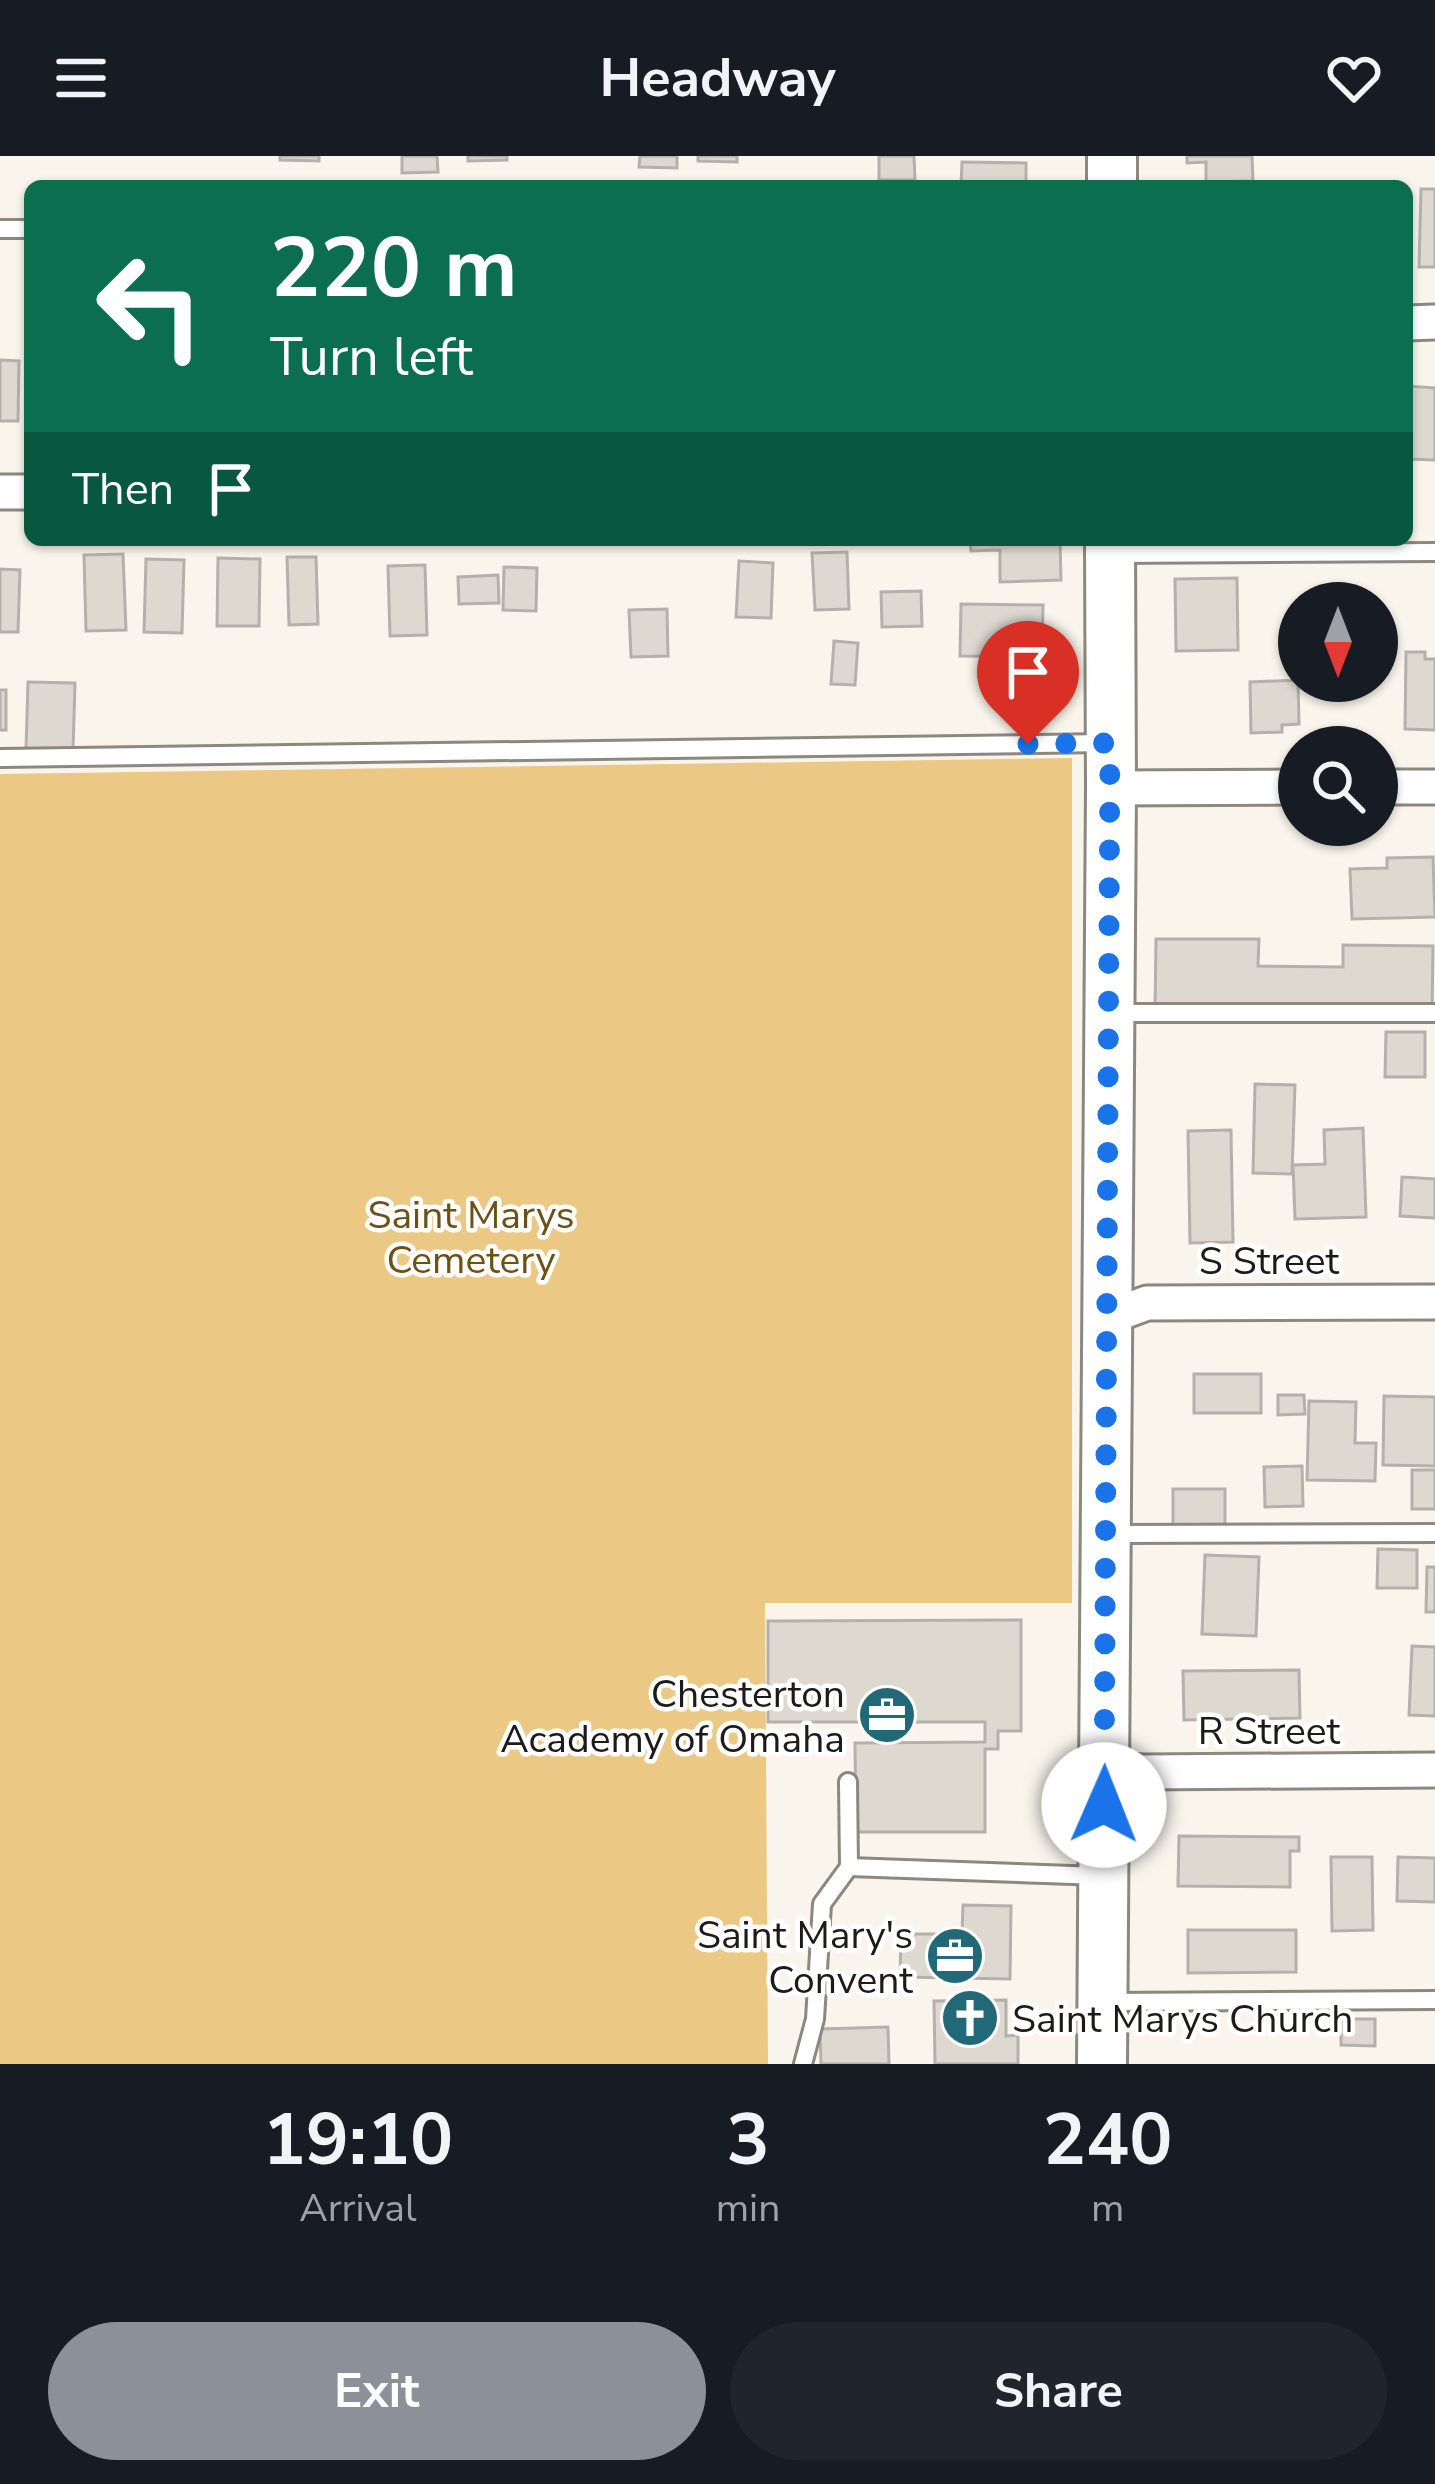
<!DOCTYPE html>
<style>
:root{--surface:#171b24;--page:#20242c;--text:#f1f3f6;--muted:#9ea1a6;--accent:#8c9099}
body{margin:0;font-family:"Nunito Sans",sans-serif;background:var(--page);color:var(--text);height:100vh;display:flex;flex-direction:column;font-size:45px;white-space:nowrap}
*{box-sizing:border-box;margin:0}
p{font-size:39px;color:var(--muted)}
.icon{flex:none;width:66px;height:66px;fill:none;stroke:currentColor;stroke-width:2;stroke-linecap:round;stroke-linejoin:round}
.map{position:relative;height:1908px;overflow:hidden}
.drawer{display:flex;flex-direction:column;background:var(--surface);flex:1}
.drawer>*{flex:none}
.guide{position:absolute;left:24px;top:24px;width:1389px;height:366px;border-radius:18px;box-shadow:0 3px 9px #0004;background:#0b6e4f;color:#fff;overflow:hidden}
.needle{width:78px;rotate:180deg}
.tools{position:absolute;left:1278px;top:426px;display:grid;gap:24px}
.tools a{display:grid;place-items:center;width:120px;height:120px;border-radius:50%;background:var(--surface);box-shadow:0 3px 9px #0004;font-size:60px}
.pin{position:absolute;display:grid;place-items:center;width:102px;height:102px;color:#fff;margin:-123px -51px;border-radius:50% 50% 50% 0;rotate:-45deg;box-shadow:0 0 12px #0007}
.pin .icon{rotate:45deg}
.me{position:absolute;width:132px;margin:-66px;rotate:1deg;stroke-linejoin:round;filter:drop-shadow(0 0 9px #0008)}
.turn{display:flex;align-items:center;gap:42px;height:252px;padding:0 48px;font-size:54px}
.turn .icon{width:156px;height:156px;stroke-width:2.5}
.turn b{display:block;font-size:84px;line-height:102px}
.then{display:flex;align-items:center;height:114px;padding:0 48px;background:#0003;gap:24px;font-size:45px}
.eta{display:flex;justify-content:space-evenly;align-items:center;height:204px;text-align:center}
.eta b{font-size:72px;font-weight:700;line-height:84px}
.primary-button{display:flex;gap:24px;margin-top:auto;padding:24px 48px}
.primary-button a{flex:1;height:138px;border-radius:72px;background:var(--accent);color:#fff;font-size:48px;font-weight:700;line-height:138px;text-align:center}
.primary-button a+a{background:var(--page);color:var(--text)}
header{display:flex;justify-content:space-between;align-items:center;height:156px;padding:0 48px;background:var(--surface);font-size:54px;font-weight:700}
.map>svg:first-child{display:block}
.green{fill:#ebc884}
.building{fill:#ddd9d1;stroke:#b5b1aa;stroke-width:3}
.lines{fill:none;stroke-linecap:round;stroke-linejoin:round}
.service-casing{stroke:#8b8880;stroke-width:22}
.minor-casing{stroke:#8b8880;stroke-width:39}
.secondary-casing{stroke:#8b8880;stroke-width:54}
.service{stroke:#fff;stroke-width:16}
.minor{stroke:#fff;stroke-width:33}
.secondary{stroke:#fff;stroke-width:48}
.route{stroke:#1a73e8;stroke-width:21;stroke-dasharray:0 37.8}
.labels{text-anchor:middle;stroke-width:9;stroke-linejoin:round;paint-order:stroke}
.park-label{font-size:39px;fill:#6b5116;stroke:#fff}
.street-label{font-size:39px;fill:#1d1b18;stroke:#fff}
.poi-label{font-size:39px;fill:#1d1b18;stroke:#fff;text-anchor:end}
</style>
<header><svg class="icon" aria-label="menu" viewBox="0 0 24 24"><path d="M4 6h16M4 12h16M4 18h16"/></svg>Headway<svg class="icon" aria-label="heart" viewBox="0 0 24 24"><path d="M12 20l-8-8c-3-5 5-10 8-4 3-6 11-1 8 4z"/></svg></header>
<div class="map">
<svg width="1435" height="1908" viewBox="0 0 1435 1908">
<rect width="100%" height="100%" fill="#f9f5ec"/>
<polygon class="green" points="1072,602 1072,1447 765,1447 768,1908 0,1908 0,618"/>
<g class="building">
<polygon points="280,0 319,0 319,5 280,4"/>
<polygon points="402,0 437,0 438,16 402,17"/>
<polygon points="468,0 507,0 507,4 468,5"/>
<polygon points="640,0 677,0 677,12 639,11"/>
<polygon points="698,0 737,0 737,6 698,5"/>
<polygon points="879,0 914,0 915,24 879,24"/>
<polygon points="1187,0 1252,0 1253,25 1206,26 1206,6 1187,7"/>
<polygon points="962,6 1026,7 1026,30 961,30"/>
<polygon points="1421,33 1435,33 1435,111 1419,111"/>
<polygon points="0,204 19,205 18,265 0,265"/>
<polygon points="1407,230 1435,232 1435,304 1407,303"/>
<polygon points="970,384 1060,384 1061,424 1000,426 1000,394 971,395"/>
<polygon points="847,396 849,453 815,454 812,397"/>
<polygon points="123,398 126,474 86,475 84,399"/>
<polygon points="287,401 316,401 318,468 289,469"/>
<polygon points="218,402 260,403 259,470 217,470"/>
<polygon points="146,403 184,404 182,477 144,476"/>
<polygon points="739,405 773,407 771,462 736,461"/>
<polygon points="425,409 427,479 390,480 388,410"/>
<polygon points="504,411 537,412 536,455 503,454"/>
<polygon points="0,413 20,414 18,476 0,476"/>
<polygon points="498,419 499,447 459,448 458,421"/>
<polygon points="1237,422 1238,494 1176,495 1175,423"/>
<polygon points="921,435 922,470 882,471 881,436"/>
<polygon points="961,448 1043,449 1042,501 960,500"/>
<polygon points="667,453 668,500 631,501 629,454"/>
<polygon points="834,485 858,487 855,529 831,528"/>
<polygon points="1406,496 1425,496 1425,503 1435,503 1435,574 1405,573"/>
<polygon points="1298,524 1299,568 1282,569 1282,576 1251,577 1250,526"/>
<polygon points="28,526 75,527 73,594 26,593"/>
<rect x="0" y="534" width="6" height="40"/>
<polygon points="1433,701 1435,761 1352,763 1350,713 1387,712 1387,702"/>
<polygon points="1156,783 1259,783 1258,810 1343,811 1343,789 1433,790 1432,857 1155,855"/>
<polygon points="1386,876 1425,876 1425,921 1385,921"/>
<polygon points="1255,928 1295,929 1292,1018 1253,1017"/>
<polygon points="1363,972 1366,1061 1295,1063 1293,1009 1325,1008 1324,974"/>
<polygon points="1231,974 1233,1086 1190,1087 1188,975"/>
<polygon points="1402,1021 1435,1023 1435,1062 1400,1060"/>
<rect x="1194" y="1218" width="67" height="39"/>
<polygon points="1278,1239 1304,1239 1305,1258 1278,1259"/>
<polygon points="1384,1240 1435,1241 1435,1310 1383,1309"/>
<polygon points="1309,1245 1356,1246 1355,1287 1376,1287 1375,1325 1307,1324"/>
<polygon points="1302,1310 1303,1350 1265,1351 1264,1311"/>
<rect x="1412" y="1314" width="23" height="39"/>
<polygon points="1173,1333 1225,1333 1225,1375 1173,1374"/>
<polygon points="1378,1393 1417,1394 1417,1432 1377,1432"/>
<polygon points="1205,1399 1259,1401 1256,1480 1202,1478"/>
<polygon points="1427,1411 1435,1411 1435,1456 1426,1456"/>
<polygon points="1021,1464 1021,1575 998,1575 998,1593 985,1593 985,1676 856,1676 855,1587 985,1586 985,1566 768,1566 768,1465"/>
<polygon points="1412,1490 1435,1491 1435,1560 1409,1559"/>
<polygon points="1299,1514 1300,1562 1184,1564 1183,1515"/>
<polygon points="1179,1680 1299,1681 1299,1695 1290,1695 1290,1731 1178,1730"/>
<polygon points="1331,1701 1372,1701 1373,1774 1332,1775"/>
<polygon points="1398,1701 1435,1702 1435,1746 1397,1745"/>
<polygon points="963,1749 1011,1750 1010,1823 900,1821 901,1778 962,1778"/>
<polygon points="1188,1774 1296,1774 1296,1816 1188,1817"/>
<polygon points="1006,1844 1006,1880 1018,1879 1018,1908 935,1908 934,1845"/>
<polygon points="1341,1863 1375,1863 1375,1890 1341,1889"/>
<polygon points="888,1871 889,1908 821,1908 820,1873"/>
</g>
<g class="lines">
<defs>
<g id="service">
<polyline points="0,73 30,73"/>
<polyline points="1112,398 1435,396"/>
<polyline points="0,602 1109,587"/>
<polyline points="1112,857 1435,857"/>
<polyline points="1112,1378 1435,1377"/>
<polyline points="849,1711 1100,1720"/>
<polyline points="1106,1846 1435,1844"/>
<polyline points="803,1908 815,1863 822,1748 849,1711 848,1626"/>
</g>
<g id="minor">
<polyline points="1407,167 1435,166"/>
<polyline points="0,336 30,336"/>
<polyline points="1377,631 1435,631"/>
<polyline points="1111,632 1299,631"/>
<polyline points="1106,1162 1147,1147 1435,1146"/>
<polyline points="1105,1613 1143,1616 1435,1614"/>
</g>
<g id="secondary">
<polyline points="1112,0 1112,30"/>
<polyline points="1102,1908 1111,632 1110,384"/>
</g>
</defs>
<use href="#service" class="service-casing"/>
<use href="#minor" class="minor-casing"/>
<use href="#secondary" class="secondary-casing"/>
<use href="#service" class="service"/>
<use href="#minor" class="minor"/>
<use href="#secondary" class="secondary"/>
</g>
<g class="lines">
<polyline class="route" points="1028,588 1110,587 1104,1649"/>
</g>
<defs>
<symbol id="office-disc" viewBox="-11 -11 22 22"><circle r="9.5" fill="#226977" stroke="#fff"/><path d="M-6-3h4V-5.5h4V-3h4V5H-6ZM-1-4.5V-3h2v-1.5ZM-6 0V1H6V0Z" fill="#fff"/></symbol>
<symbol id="church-disc" viewBox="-11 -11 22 22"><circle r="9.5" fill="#226977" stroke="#fff"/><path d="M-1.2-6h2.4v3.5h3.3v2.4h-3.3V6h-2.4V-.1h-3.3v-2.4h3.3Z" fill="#fff"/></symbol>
</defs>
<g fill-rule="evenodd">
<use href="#office-disc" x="854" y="1526" width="66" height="66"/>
<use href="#office-disc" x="922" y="1767" width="66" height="66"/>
<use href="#church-disc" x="937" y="1829" width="66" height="66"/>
</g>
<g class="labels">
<g class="park-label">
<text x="471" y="1072">Saint Marys<tspan x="471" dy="45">Cemetery</tspan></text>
</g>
<g class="street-label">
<text x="1269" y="1118">S Street</text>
<text x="1269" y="1588">R Street</text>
</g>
<g class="poi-label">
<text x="845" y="1551">Chesterton<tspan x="845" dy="45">Academy of Omaha</tspan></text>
<text x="913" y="1792">Saint Mary's<tspan x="913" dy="45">Convent</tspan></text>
<text x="1012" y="1876" text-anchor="start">Saint Marys Church</text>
</g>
</g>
</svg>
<div class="tools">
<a><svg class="needle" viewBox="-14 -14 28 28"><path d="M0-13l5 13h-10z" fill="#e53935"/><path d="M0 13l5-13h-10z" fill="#9ea1a6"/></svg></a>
<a><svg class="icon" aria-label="search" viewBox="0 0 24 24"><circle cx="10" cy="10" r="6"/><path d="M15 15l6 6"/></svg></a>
</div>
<div class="pin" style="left:1028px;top:588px;background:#d93025"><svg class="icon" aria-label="arrive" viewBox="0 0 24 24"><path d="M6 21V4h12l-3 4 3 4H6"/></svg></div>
<svg class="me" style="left:1104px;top:1649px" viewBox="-20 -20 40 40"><circle r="19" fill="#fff"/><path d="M0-13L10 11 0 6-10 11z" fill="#1a73e8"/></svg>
<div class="guide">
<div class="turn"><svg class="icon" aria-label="left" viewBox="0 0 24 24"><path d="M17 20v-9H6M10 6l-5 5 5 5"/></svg><div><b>220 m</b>Turn left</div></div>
<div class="then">Then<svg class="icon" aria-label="arrive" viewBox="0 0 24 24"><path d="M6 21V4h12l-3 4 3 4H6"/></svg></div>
</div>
</div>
<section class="drawer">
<div class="eta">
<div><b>19:10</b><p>Arrival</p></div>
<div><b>3</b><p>min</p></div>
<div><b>240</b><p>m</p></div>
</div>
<div class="primary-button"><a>Exit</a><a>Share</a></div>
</section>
